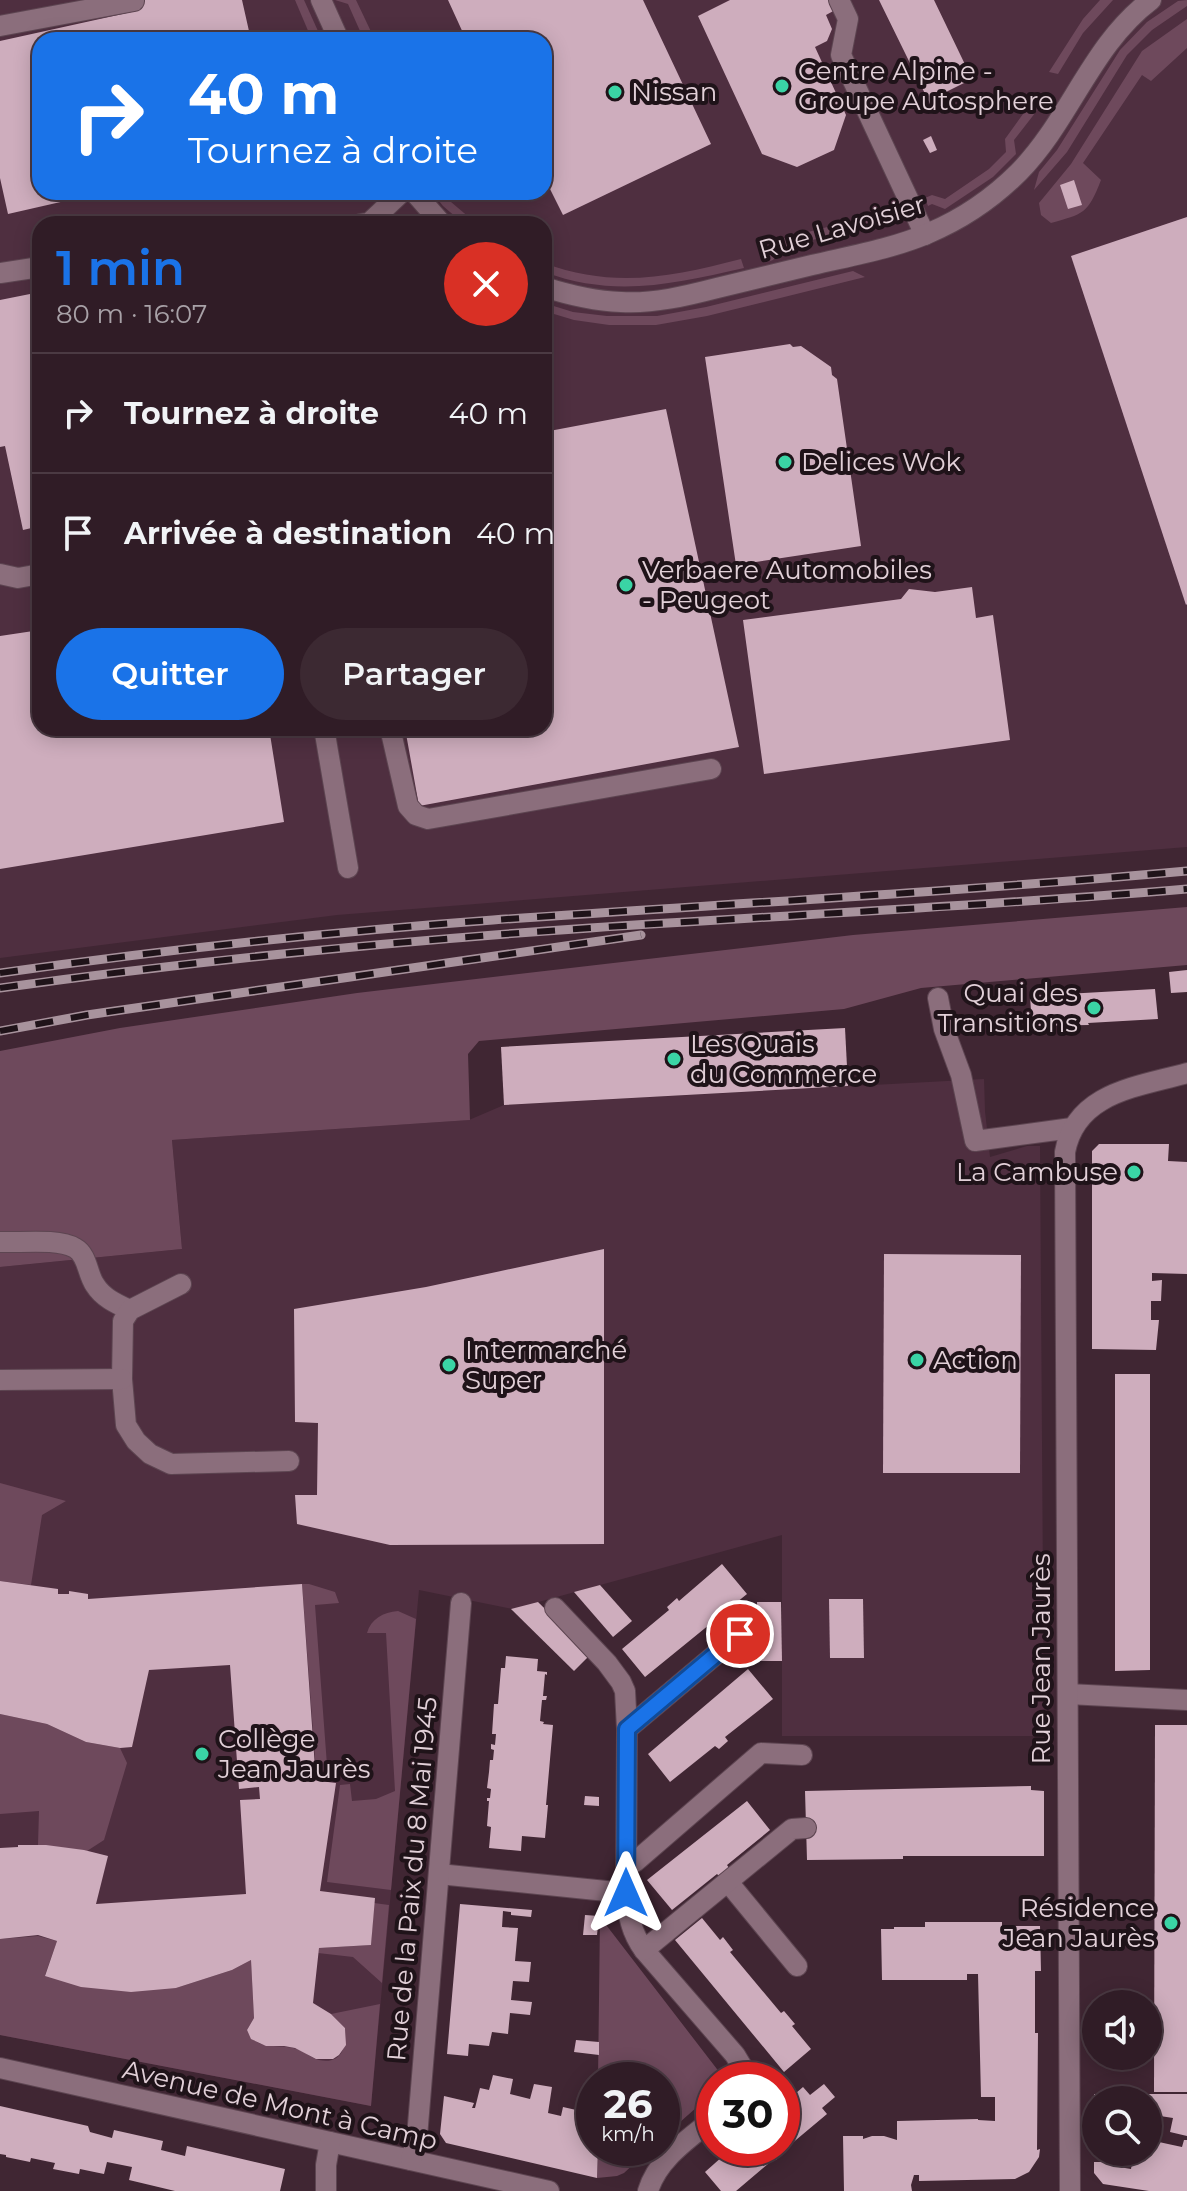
<!DOCTYPE html>
<html lang="fr">
<meta charset="utf-8">
<style>
:root{--surface:#301c26;--page:#3c2932;--text:#f1f3f6;--muted:#a8a1a7;--line:#4b3a43;--accent:#1a73e8}
body{margin:0;font-family:Montserrat,sans-serif;background:var(--page);color:var(--text);height:100vh;display:flex;flex-direction:column;font-size:30px;white-space:nowrap}
*{box-sizing:border-box;margin:0}
p{font-size:26px;color:var(--muted)}
.icon{flex:none;width:44px;height:44px;fill:none;stroke:currentColor;stroke-width:2;stroke-linecap:round;stroke-linejoin:round}
.map{position:relative;flex:1;overflow:hidden}
.sheet{position:absolute;left:32px;top:216px;width:520px;height:520px;display:flex;flex-direction:column;background:var(--surface);border-radius:24px;box-shadow:0 4px 20px #0003,0 0 0 2px var(--line)}
.sheet>*{flex:none}
.top-card{position:absolute;left:32px;top:32px;width:520px;height:168px;border-radius:24px;box-shadow:0 4px 20px #0003,0 0 0 2px var(--line);background:#1a73e8;color:#fff;overflow:hidden}
.buttons{position:absolute;left:1082px;top:1990px;display:grid;gap:16px}
.buttons a{display:grid;place-items:center;width:80px;height:80px;border-radius:50%;background:var(--surface);box-shadow:0 4px 20px #0003,0 0 0 2px var(--line);font-size:40px}
.speed{position:absolute;left:576px;top:2062px;display:flex;gap:16px;font-size:40px;font-weight:700;text-align:center}
.speed>*{display:grid;place-content:center;width:104px;height:104px;border-radius:50%;background:var(--surface);box-shadow:0 4px 20px #0003,0 0 0 2px var(--line);line-height:1}
.speed small{font-size:20px;font-weight:400}
.speed .limit{border:12px solid #d22;background:#fff;color:#111}
.pin{position:absolute;display:grid;place-items:center;width:68px;height:68px;color:#fff;margin:-34px;border:4px solid #fff;border-radius:50%;box-shadow:0 2px 8px #0007}
.me{position:absolute;width:88px;margin:-44px;rotate:0deg;stroke-linejoin:round;filter:drop-shadow(0 0 6px #0008)}
.turn{display:flex;align-items:center;gap:28px;height:168px;padding:0 24px;font-size:36px}
.turn .icon{width:104px;height:104px;stroke-width:2.5}
.turn b{display:block;font-size:56px;line-height:68px}
.round{display:grid;place-items:center;flex:none;width:84px;height:84px;border-radius:42px;background:var(--page)}
.overview{display:flex;align-items:center;justify-content:space-between;height:136px;padding:0 24px}
h1{font-size:48px;font-weight:600;line-height:60px;color:var(--accent)}
.button{display:flex;gap:16px;margin-top:auto;padding:16px 24px}
.button a{flex:1;height:92px;border-radius:48px;background:var(--accent);color:#fff;font-size:32px;font-weight:600;line-height:92px;text-align:center}
.button a+a{background:var(--page);color:var(--text)}
ul{padding:0;list-style:none}
li{display:flex;align-items:center;gap:24px;height:120px;padding:0 24px;border-top:2px solid var(--line)}
li div{flex:1}
li b{display:block;font-size:30px}
li em{font-style:normal}
.map>svg:first-child{display:block}
.built{fill:#4f2f40;fill-rule:evenodd}
.green{fill:#6e495c}
.building{fill:#ceadbd}
.lines{fill:none;stroke-linecap:round;stroke-linejoin:round}
.minor-casing{stroke:#5d4551;stroke-width:22}
.minor{stroke:#8b6e7c;stroke-width:20}
.rail-casing{stroke:#a8939d;stroke-width:9}
.rail{stroke:#1f1319;stroke-width:6;stroke-dasharray:18;stroke-linecap:butt}
.route-casing{stroke:#114b97;stroke-width:20}
.route{stroke:#1a73e8;stroke-width:14}
.poi-dot{fill:#3ad4a5;stroke:#1f1319;stroke-width:3}
.labels{text-anchor:middle;stroke-width:8;stroke-linejoin:round;paint-order:stroke}
.poi-label{font-size:26px;fill:#e2d0d8;stroke:#1f1319;text-anchor:start}
.street-label{font-size:26px;fill:#e2d0d8;stroke:#1f1319}
</style>
<div class="map">
<svg width="1187" height="2191" viewBox="0 0 1187 2191">
<rect width="100%" height="100%" fill="#402633"/>
<g class="built">
<path d="M0,0h1187v847l-850,68 -337,43zM40,40h504v152h-504zM40,224h504v504h-504z"/>
<polygon points="984,1079 985,1111 990,1157 1027,1146 1040,1146 1044,1736 782,1736 782,1535 513,1609 419,1590 371,2106 0,2035 0,1267 182,1249 172,1140 469,1120 504,1105"/>
</g>
<g class="green">
<polygon points="295,0 304,0 322,40 312,40"/>
<polygon points="335,0 356,0 375,40 364,40 348,4"/>
<polygon points="1100,0 1113,0 1083,33 1058,74 1049,72 1083,19"/>
<polygon points="1187,0 1187,6 1152,30 1127,55 1067,152 1034,190 1039,172 1057,150 1120,50 1147,22 1178,1"/>
<path d="M1187,19v29l-36,33 -9,-6 -59,88 18,17c-13,34 -18,34 -50,43l-10,-8 -2,-12 32,-39 71,-113z"/>
<polygon points="1033,100 1039,108 1014,140 1016,154 993,177 945,209 932,204 928,206 925,198 932,195 945,199 989,169 1006,152 1005,139"/>
<polygon points="432,192 443,192 451,202 477,224 464,224 443,206"/>
<polygon points="901,208 904,216 782,248 773,260 764,263 761,256 777,240"/>
<path d="M741,259l3,9c-71,16 -129,30 -200,4v-9c70,26 127,14 197,-4z"/>
<polygon points="853,271 865,277 707,316 656,325 609,325 574,320 544,311 544,303 573,312 607,316 657,316 706,307"/>
<polygon points="1187,907 1187,965 921,988 844,1009 479,1041 468,1054 470,1120 172,1140 182,1249 0,1267 0,1051 120,1028 357,993 853,935"/>
<polygon points="0,1483 66,1501 42,1515 31,1585 0,1581"/>
<polygon points="302,1584 309,1584 335,1592 339,1603 315,1605 327,1765 348,1763 349,1769 316,1771"/>
<path d="M398,1611l18,8 -25,271 -64,-8 13,-97 10,-1 2,17 24,-2 19,-8 -9,-158h-19c4,-14 16,-21 31,-22z"/>
<polygon points="0,1714 47,1724 86,1742 120,1748 127,1763 104,1840 87,1851 38,1845 39,1811 0,1814"/>
<polygon points="374,1903 389,1905 382,1983 353,1957 318,1953 319,1948 371,1945"/>
<polygon points="600,1917 720,2073 721,2080 714,2080 714,2092 662,2138 662,2080 598,2080"/>
<path d="M38,1936l19,5 -12,34 131,13 56,-18 19,-10 3,58 -7,12c9,22 31,13 50,19 7,2 14,9 22,11 23,5 28,-14 26,-32l-14,-14 49,-10 -9,102 -371,-71v-96z"/>
<polygon points="598,2148 651,2148 624,2173 617,2176 597,2178"/>
</g>
<g class="building">
<polygon points="133,0 242,0 251,40 40,40 40,192 100,193 8,214 0,178 0,41 136,11"/>
<polygon points="448,0 643,0 711,144 563,215 544,177 544,40 479,40 474,30 464,35"/>
<polygon points="730,0 833,0 837,9 826,15 832,29 827,41 815,47 846,115 834,150 797,167 762,154 698,16"/>
<polygon points="879,0 934,0 972,79 940,95 932,108"/>
<polygon points="931,136 937,150 930,153 923,140"/>
<polygon points="1074,180 1082,205 1068,209 1060,185"/>
<polygon points="1187,217 1187,604 1186,605 1071,256"/>
<polygon points="40,292 40,526 23,530 5,446 0,447 0,300"/>
<polygon points="790,344 793,347 801,346 831,367 832,375 837,379 861,546 736,565 705,357"/>
<polygon points="666,409 739,747 419,806 405,728 544,728 544,610 550,609 544,561 544,432"/>
<polygon points="972,587 976,618 993,615 1010,740 764,774 743,620 901,599 909,589 935,592"/>
<polygon points="40,630 40,728 269,728 284,822 0,869 0,636"/>
<polygon points="1187,970 1187,992 1171,993 1169,972"/>
<polygon points="1155,989 1158,1019 1088,1023 1089,1025 1032,1026 1030,996"/>
<polygon points="845,1028 848,1086 504,1105 501,1047"/>
<polygon points="1099,1144 1169,1144 1168,1161 1187,1162 1187,1274 1152,1273 1152,1281 1162,1280 1161,1301 1151,1301 1151,1320 1159,1320 1156,1350 1092,1349 1092,1151"/>
<polygon points="604,1249 604,1544 390,1545 297,1524 295,1495 317,1495 318,1423 295,1422 294,1309 426,1287"/>
<polygon points="884,1254 1021,1255 1020,1473 883,1473"/>
<polygon points="1115,1374 1150,1374 1150,1670 1115,1671"/>
<polygon points="722,1564 747,1594 645,1677 622,1649 669,1610 667,1607 677,1598 679,1601"/>
<polygon points="0,1581 58,1589 58,1594 69,1594 69,1591 88,1594 88,1599 302,1584 315,1768 311,1768 312,1780 336,1783 320,1891 375,1898 371,1945 319,1948 313,2003 331,2014 345,2028 346,2045 339,2055 333,2059 316,2059 295,2048 284,2046 266,2046 251,2039 247,2030 254,2018 251,1960 232,1970 176,1988 131,1992 81,1987 45,1976 57,1941 38,1935 0,1939 0,1848 18,1847 18,1845 46,1845 84,1850 108,1856 96,1904 246,1894 240,1800 260,1799 259,1787 239,1789 230,1665 149,1670 132,1747 120,1748 86,1742 47,1724 0,1714"/>
<polygon points="600,1585 632,1621 613,1637 574,1592"/>
<polygon points="829,1599 863,1599 864,1658 830,1658"/>
<polygon points="538,1602 591,1654 574,1671 511,1609"/>
<polygon points="757,1602 781,1602 782,1661 758,1661"/>
<polygon points="506,1656 538,1659 537,1671 547,1672 547,1675 545,1674 543,1696 547,1696 546,1700 542,1700 540,1721 544,1722 543,1724 553,1725 546,1805 548,1805 545,1838 522,1836 521,1851 489,1848 491,1827 487,1826 489,1801 487,1801 487,1798 490,1798 491,1789 487,1788 489,1772 490,1760 493,1760 494,1750 491,1749 491,1744 495,1745 496,1734 492,1734 494,1704 498,1704 501,1668 505,1668"/>
<polygon points="748,1669 773,1699 725,1737 728,1741 719,1749 715,1746 670,1782 648,1754"/>
<polygon points="1155,1725 1187,1725 1187,2092 1154,2092"/>
<polygon points="1031,1786 1031,1790 1044,1791 1044,1856 903,1856 903,1859 807,1860 805,1791"/>
<polygon points="585,1796 599,1797 599,1806 584,1805"/>
<polygon points="747,1801 770,1830 727,1865 729,1868 719,1876 717,1874 672,1910 647,1880"/>
<polygon points="460,1904 532,1910 531,1917 511,1915 511,1912 503,1911 502,1927 518,1928 515,1961 531,1962 529,1982 513,1981 511,2000 532,2002 530,2015 510,2013 508,2034 492,2032 489,2046 469,2044 468,2056 447,2054"/>
<polygon points="585,1915 599,1916 597,1935 583,1935"/>
<polygon points="702,1918 720,1940 723,1937 733,1950 730,1952 781,2013 784,2011 795,2024 792,2026 811,2049 784,2072 675,1940"/>
<polygon points="925,1922 1002,1922 1002,1926 1040,1926 1041,1971 1035,1971 1035,2033 1038,2033 1037,2150 1040,2149 1039,2157 1029,2172 1015,2179 919,2181 919,2175 914,2175 911,2185 912,2191 844,2191 843,2136 863,2136 863,2139 872,2136 884,2136 897,2140 897,2121 978,2119 978,2120 995,2121 995,2097 981,2097 978,1974 967,1974 967,1980 882,1980 881,1929 894,1929 894,1927 925,1927"/>
<polygon points="576,2040 599,2042 599,2055 574,2052"/>
<polygon points="493,2075 513,2079 510,2094 530,2099 534,2084 552,2087 548,2113 561,2116 563,2107 594,2114 594,2148 598,2148 597,2178 446,2143 440,2134 444,2096 474,2103 472,2108 475,2108 480,2088 489,2090"/>
<polygon points="824,2084 835,2097 822,2108 827,2114 784,2150 785,2152 776,2160 775,2158 736,2191 721,2191 705,2172 732,2148 782,2148 782,2105 803,2087 810,2095"/>
<rect x="1094" y="2094" width="26" height="6"/>
<polygon points="1137,2094 1187,2094 1187,2136 1170,2132 1173,2118 1160,2116 1159,2125 1156,2125 1154,2132 1161,2133 1159,2142 1168,2144 1182,2147 1184,2140 1187,2140 1187,2191 1149,2191 1103,2184 1094,2173 1094,2162 1113,2162 1113,2166 1131,2169 1134,2152 1148,2152 1148,2100 1136,2100"/>
<polygon points="0,2106 88,2126 90,2132 112,2138 114,2130 163,2141 161,2150 185,2156 187,2146 285,2169 280,2191 175,2191 129,2180 132,2167 107,2162 104,2174 80,2169 79,2174 53,2169 55,2163 31,2158 30,2162 6,2157 6,2155 0,2154"/>
</g>
<g class="lines">
<defs>
<g id="minor">
<polyline points="321,0 339,40"/>
<polyline points="839,0 848,19 841,55 925,235"/>
<polyline points="0,26 134,1"/>
<polyline points="414,192 442,224"/>
<polyline points="361,224 369,223 402,192"/>
<polyline points="0,273 40,267"/>
<path d="M544,287c25,8 51,14 77,15 32,2 65,-6 96,-14 32,-8 63,-15 95,-23 38,-9 80,-16 117,-32 33,-14 64,-35 90,-61 52,-53 72,-127 132,-172"/>
<polyline points="0,574 18,578 40,574"/>
<polyline points="324,728 348,868"/>
<polyline points="390,728 408,806 416,815 428,819 711,769"/>
<polyline points="938,998 944,1029 961,1075 975,1141 1072,1128"/>
<path d="M0,1242c20,1 58,-4 75,6 13,7 12,26 20,37 8,13 22,19 35,25"/>
<polyline points="181,1284 130,1310 123,1321 122,1379 126,1425 136,1441 150,1454 171,1464 289,1461"/>
<polyline points="0,1380 122,1379"/>
<path d="M555,1608l52,55 14,19 4,9 2,38 -1,164c2,22 5,39 18,57l91,105 6,10 2,15"/>
<polyline points="1068,1694 1187,1700"/>
<polyline points="627,1729 740,1634"/>
<polyline points="626,1864 635,1862 761,1753 802,1755"/>
<polyline points="439,1874 626,1893"/>
<polyline points="728,1882 797,1966"/>
<polyline points="644,1950 792,1829 806,1828"/>
<polyline points="0,2068 549,2191"/>
<polyline points="411,2160 417,2137 461,1603"/>
<polyline points="326,2191 326,2165 330,2142"/>
<path d="M648,2191c10,-33 41,-52 66,-73"/>
<path d="M1070,2191l-5,-1039c11,-60 73,-65 122,-79"/>
</g>
</defs>
<use href="#minor" class="minor-casing"/>
<use href="#minor" class="minor"/>
<defs>
<g id="rail">
<path d="M0,973c164,-23 328,-41 493,-53 232,-16 463,-28 694,-49"/>
<path d="M0,988c194,-27 394,-47 590,-60 199,-13 398,-22 597,-39"/>
<polyline points="0,1031 87,1015 641,935"/>
</g>
</defs>
<use href="#rail" class="rail-casing"/>
<use href="#rail" class="rail"/>
</g>
<g class="lines">
<defs>
<polyline id="route" points="626,1893 627,1729 740,1634"/>
</defs>
<use href="#route" class="route-casing"/>
<use href="#route" class="route"/>
</g>
<g class="poi-dot">
<circle cx="782" cy="86" r="8"/>
<circle cx="615" cy="92" r="8"/>
<circle cx="785" cy="462" r="8"/>
<circle cx="626" cy="585" r="8"/>
<circle cx="1094" cy="1008" r="8"/>
<circle cx="674" cy="1059" r="8"/>
<circle cx="1134" cy="1172" r="8"/>
<circle cx="917" cy="1360" r="8"/>
<circle cx="449" cy="1365" r="8"/>
<circle cx="202" cy="1754" r="8"/>
<circle cx="1171" cy="1923" r="8"/>
</g>
<g class="labels">
<g class="poi-label">
<text x="798" y="80">Centre Alpine -<tspan x="798" dy="30">Groupe Autosphere</tspan></text>
<text x="631" y="101">Nissan</text>
<text x="801" y="471">Delices Wok</text>
<text x="642" y="579">Verbaere Automobiles<tspan x="642" dy="30">- Peugeot</tspan></text>
<text x="1078" y="1002" text-anchor="end">Quai des<tspan x="1078" dy="30">Transitions</tspan></text>
<text x="690" y="1053">Les Quais<tspan x="690" dy="30">du Commerce</tspan></text>
<text x="1118" y="1181" text-anchor="end">La Cambuse</text>
<text x="465" y="1359">Intermarché<tspan x="465" dy="30">Super</tspan></text>
<text x="933" y="1369">Action</text>
<text x="218" y="1748">Collège<tspan x="218" dy="30">Jean Jaurès</tspan></text>
<text x="1155" y="1917" text-anchor="end">Résidence<tspan x="1155" dy="30">Jean Jaurès</tspan></text>
</g>
<g class="street-label">
<text transform="translate(842 227) rotate(-16)" y="9">Rue Lavoisier</text>
<text transform="translate(1041 1659) rotate(-90)" y="9">Rue Jean Jaurès</text>
<text transform="translate(412 1879) rotate(-85)" y="9">Rue de la Paix du 8 Mai 1945</text>
<text transform="translate(280 2105) rotate(13)" y="9">Avenue de Mont à Camp</text>
</g>
</g>
</svg>
<div class="buttons">
<a><svg class="icon" aria-label="sound" viewBox="0 0 24 24"><path d="M4 9h4l5-4v14l-5-4H4zM17 9q2 3 0 6"/></svg></a>
<a><svg class="icon" aria-label="search" viewBox="0 0 24 24"><circle cx="10" cy="10" r="6"/><path d="M15 15l6 6"/></svg></a>
</div>
<div class="speed"><div>26<small>km/h</small></div><div class="limit">30</div></div>
<div class="pin" style="left:740px;top:1634px;background:#d93025"><svg class="icon" aria-label="arrive" viewBox="0 0 24 24"><path d="M6 21V4h12l-3 4 3 4H6"/></svg></div>
<svg class="me" style="left:626px;top:1893px" viewBox="-20 -20 40 40"><path d="M0-17L14 15 0 8-14 15z" fill="#1a73e8" stroke="#fff" stroke-width="4"/></svg>
<div class="top-card">
<div class="turn"><svg class="icon" aria-label="right" viewBox="0 0 24 24"><path d="M7 20v-9h11M14 6l5 5-5 5"/></svg><div><b>40 m</b>Tournez à droite</div></div>
</div>
<section class="sheet">
<div class="overview"><div><h1>1 min</h1><p>80 m · 16:07</p></div><a class="round" style="background:#d93025;color:#fff"><svg class="icon" aria-label="close" viewBox="0 0 24 24"><path d="M6 6l12 12M18 6L6 18"/></svg></a></div>
<ul>
<li><svg class="icon" aria-label="right" viewBox="0 0 24 24"><path d="M7 20v-9h11M14 6l5 5-5 5"/></svg><div><b>Tournez à droite</b></div><em>40 m</em></li>
<li><svg class="icon" aria-label="arrive" viewBox="0 0 24 24"><path d="M6 21V4h12l-3 4 3 4H6"/></svg><div><b>Arrivée à destination</b></div><em>40 m</em></li>
</ul>
<div class="button"><a>Quitter</a><a>Partager</a></div>
</section>
</div>
